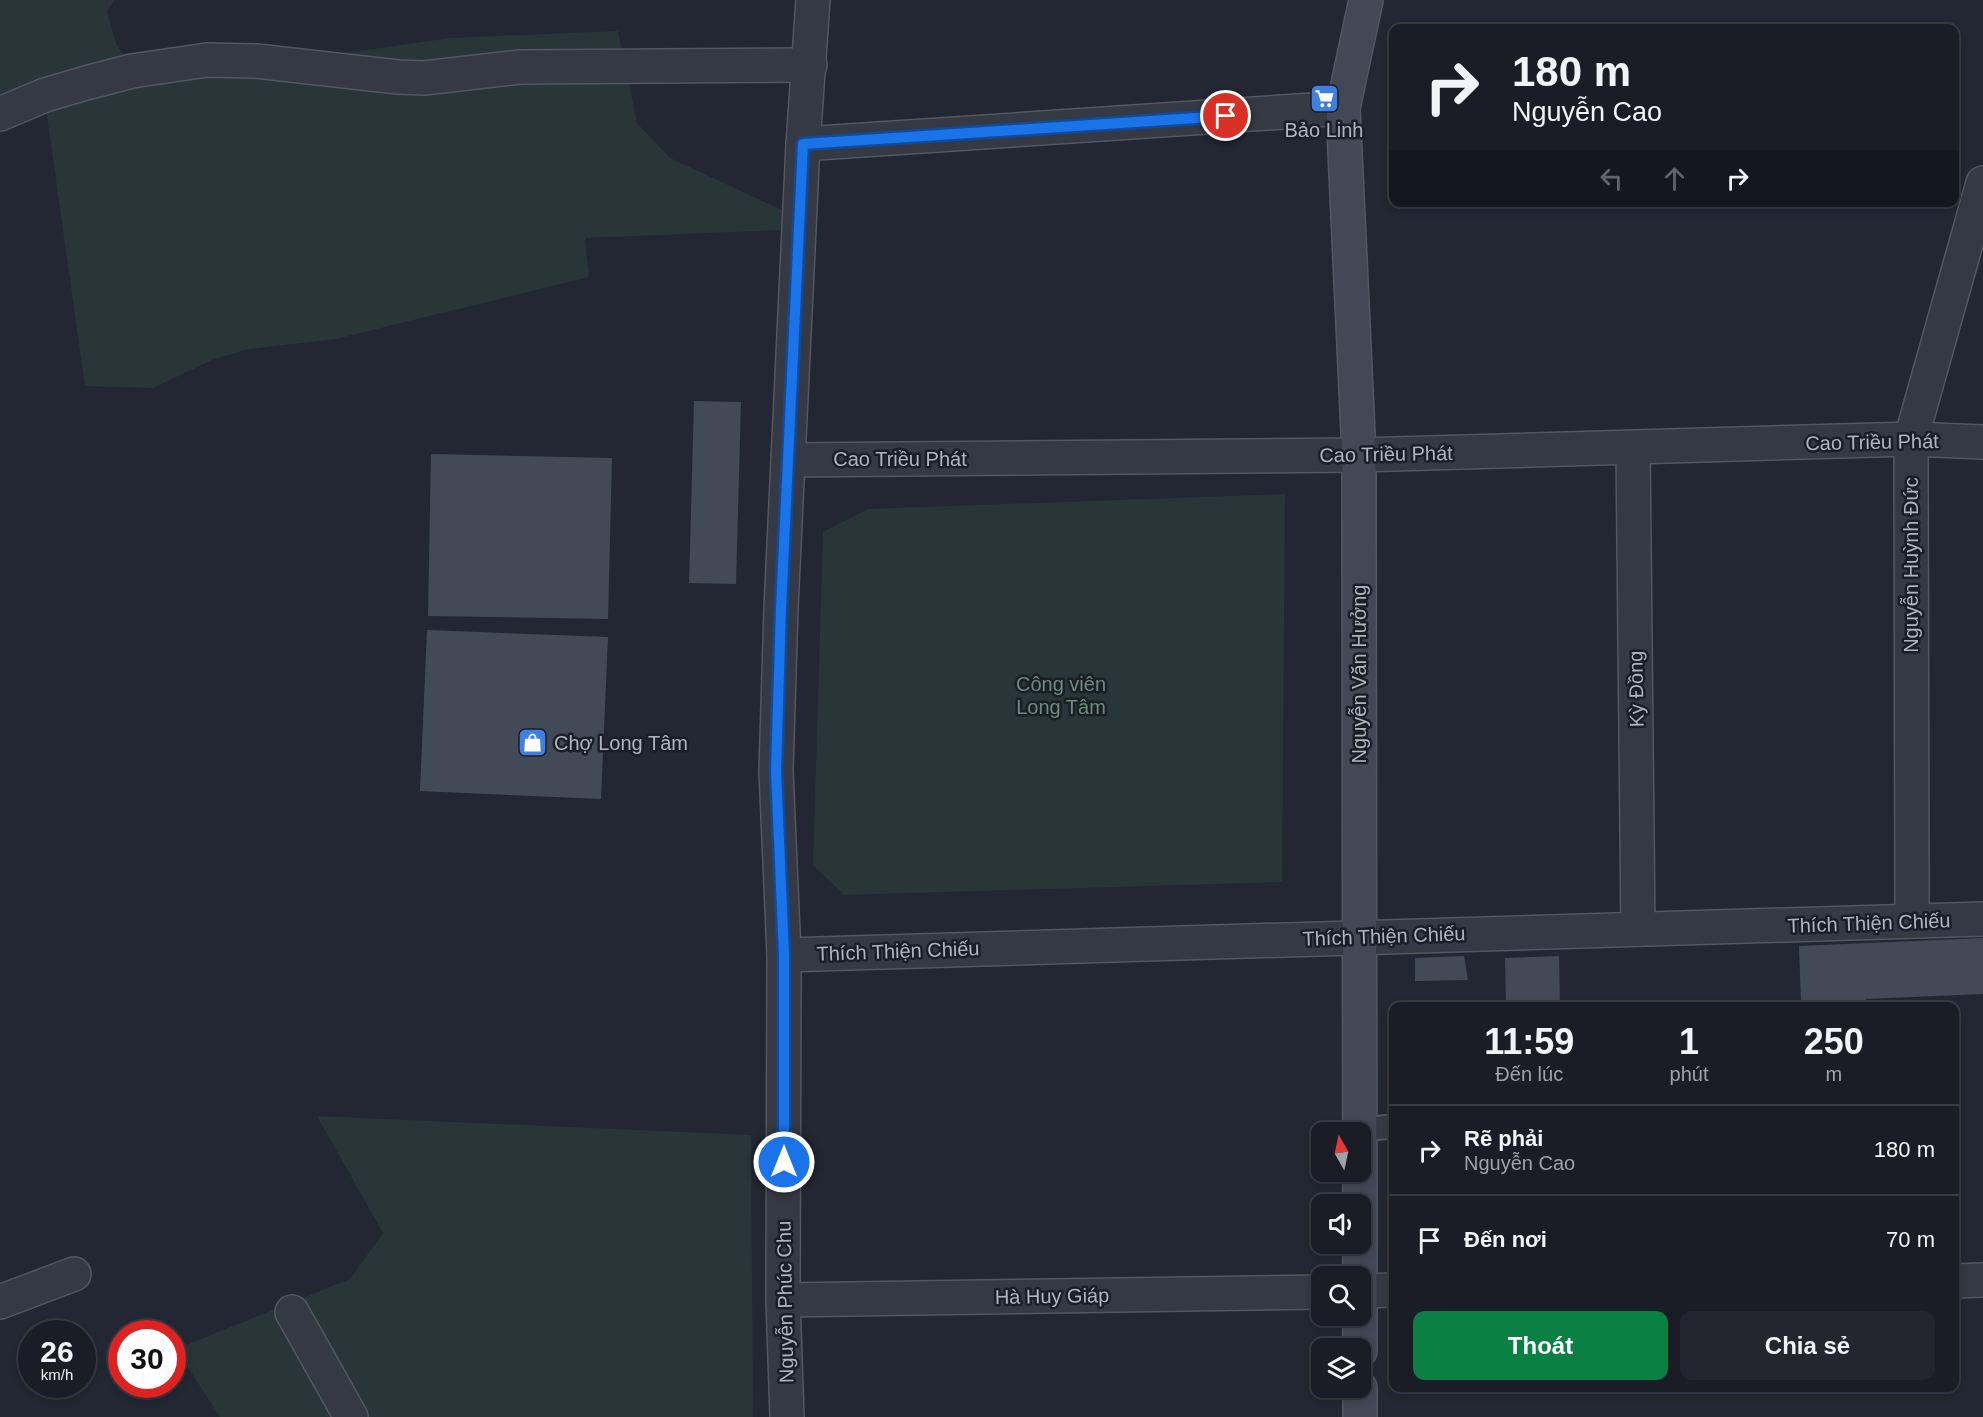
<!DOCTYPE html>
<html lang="vi">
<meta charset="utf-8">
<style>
:root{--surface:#1a1d26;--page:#23262e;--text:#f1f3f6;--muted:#9fa2a7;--line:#383b43;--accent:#0b8043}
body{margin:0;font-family:Helvetica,sans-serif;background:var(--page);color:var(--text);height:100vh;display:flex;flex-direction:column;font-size:22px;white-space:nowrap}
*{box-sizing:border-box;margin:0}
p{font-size:20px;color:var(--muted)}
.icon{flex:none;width:33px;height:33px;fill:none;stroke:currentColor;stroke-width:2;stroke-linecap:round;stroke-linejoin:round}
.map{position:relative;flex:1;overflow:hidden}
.details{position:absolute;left:1389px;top:1002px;width:570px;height:390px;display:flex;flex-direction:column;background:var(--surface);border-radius:12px;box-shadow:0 3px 9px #0003,0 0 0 2px var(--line)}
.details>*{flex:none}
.banner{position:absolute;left:1389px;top:24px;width:570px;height:183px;border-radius:12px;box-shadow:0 3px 9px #0003,0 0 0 2px var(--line);background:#1a1d26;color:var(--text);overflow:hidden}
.needle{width:39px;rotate:351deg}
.fabs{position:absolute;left:1311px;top:1122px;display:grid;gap:12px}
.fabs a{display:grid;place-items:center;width:60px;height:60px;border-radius:12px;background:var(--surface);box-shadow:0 3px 9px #0003,0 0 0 2px var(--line);font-size:30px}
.speed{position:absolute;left:18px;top:1320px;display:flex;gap:12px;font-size:30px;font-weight:700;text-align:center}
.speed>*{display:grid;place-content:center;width:78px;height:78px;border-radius:50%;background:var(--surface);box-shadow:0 3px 9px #0003,0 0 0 2px var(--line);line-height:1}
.speed small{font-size:15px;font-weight:400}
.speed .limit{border:9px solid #d22;background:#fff;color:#111}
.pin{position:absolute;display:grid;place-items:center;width:51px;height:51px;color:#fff;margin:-26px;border:3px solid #fff;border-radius:50%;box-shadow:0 2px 6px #0007}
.me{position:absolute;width:66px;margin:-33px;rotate:0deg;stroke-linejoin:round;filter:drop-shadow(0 0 4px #0008)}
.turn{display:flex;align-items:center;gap:21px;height:126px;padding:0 24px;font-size:27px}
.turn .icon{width:78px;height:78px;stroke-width:2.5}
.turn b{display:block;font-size:42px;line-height:51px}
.lanes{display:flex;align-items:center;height:57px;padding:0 24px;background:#0003;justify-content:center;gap:30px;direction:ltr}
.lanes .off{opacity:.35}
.eta{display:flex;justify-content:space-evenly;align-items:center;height:102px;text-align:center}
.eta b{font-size:36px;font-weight:800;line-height:42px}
.primary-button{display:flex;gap:12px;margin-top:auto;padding:12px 24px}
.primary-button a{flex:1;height:69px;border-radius:12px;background:var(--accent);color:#fff;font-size:24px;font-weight:800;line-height:69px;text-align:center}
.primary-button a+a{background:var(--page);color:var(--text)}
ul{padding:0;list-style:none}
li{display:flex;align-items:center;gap:18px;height:90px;padding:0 24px;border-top:2px solid var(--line)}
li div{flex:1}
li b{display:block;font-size:22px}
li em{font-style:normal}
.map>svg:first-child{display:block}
.green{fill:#283638}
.building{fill:#434a57}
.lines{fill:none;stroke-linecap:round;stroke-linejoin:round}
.lane-casing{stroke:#525762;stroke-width:26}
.street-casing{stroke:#525762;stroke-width:36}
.secondary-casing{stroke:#525762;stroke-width:36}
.lane{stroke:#353944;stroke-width:22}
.street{stroke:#353944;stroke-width:33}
.secondary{stroke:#444856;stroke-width:33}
.route-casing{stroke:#114b97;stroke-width:15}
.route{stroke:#1a73e8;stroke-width:10}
.labels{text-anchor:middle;stroke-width:5;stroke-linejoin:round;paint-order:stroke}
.poi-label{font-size:20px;fill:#afb4c1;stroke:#1b1e28}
.street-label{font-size:20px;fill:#afb4c1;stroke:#1b1e28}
.park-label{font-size:20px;fill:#6a8e77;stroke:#1b1e28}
</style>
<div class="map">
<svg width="1983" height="1417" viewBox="0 0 1983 1417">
<rect width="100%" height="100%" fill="#222733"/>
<g class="green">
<polygon points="0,0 114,0 107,11 116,44 143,82 450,38 618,31 637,123 670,158 784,211 780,230 585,238 589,277 336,339 249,349 212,360 153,388 85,386 46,109 0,97"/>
<polygon points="1285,494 1282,882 844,895 813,865 823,532 868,509"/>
<polygon points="317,1116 751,1135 753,1417 220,1417 176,1349 350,1279 383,1233"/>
</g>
<g class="building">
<polygon points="694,401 741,402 736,584 689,583"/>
<polygon points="431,454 612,458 608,619 428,616"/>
<polygon points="427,630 608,637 601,799 420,791"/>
<polygon points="1983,938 1983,994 1866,999 1866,1006 1845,1006 1845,1000 1801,1002 1799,946"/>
<polygon points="1464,956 1468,980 1415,981 1415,958"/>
<polygon points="1559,956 1560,1006 1506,1006 1505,958"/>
<polygon points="1954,1051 1960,1133 1954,1133"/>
</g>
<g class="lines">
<defs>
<polyline id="lane" points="1361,1130 1394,1126"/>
<g id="street">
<polyline points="0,114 45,95 86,83 132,71 207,60 256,61 398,77 424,78 520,67 810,65"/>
<polyline points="803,144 1343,108"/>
<polyline points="1633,448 1638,929"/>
<polyline points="788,460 1359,455 1911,439 1983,442"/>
<polyline points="1912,921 1911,439 1983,183"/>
<polyline points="784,955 1983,919"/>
<polyline points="1954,1281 1983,1280"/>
<polyline points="1360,1291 1394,1290"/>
<polyline points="783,1300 1322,1292"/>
<polyline points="0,1302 74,1274"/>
<polyline points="292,1312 351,1417"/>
<polyline points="787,1417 783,1300 784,955 776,771 781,608 803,144 813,0"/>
</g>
<g id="secondary">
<polyline points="1360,1351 1359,455 1343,108 1366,0"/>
<polyline points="1360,1417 1360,1388"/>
</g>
</defs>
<use href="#lane" class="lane-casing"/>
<use href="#street" class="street-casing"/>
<use href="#secondary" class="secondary-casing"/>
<use href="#lane" class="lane"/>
<use href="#street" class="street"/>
<use href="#secondary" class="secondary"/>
</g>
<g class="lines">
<defs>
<polyline id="route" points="784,1162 784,955 776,771 781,608 803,144 1226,116"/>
</defs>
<use href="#route" class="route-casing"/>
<use href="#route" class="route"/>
</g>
<defs>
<symbol id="supermarket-square" viewBox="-11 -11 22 22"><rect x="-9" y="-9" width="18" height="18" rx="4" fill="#3f7fe0" stroke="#1b1e28"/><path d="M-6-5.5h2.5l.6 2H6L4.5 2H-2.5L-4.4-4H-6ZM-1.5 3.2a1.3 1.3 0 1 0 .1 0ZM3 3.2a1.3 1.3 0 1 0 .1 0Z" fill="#fff"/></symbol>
<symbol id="shop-square" viewBox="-11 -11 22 22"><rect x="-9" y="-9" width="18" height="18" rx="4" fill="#3f7fe0" stroke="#1b1e28"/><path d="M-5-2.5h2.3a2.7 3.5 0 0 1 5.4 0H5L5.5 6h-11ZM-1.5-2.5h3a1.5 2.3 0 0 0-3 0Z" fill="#fff"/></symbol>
</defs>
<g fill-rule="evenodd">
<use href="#supermarket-square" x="1308" y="82" width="33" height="33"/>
<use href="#shop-square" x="516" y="726" width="33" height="33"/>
</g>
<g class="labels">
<g class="poi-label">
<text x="1324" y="137">Bảo Linh</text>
<text x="554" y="750" text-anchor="start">Chợ Long Tâm</text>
</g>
<g class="street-label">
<text transform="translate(1872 442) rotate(-1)" y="7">Cao Triều Phát</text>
<text transform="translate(1386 454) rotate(-1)" y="7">Cao Triều Phát</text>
<text x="900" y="466">Cao Triều Phát</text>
<text transform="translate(1911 565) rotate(-90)" y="7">Nguyễn Huỳnh Đức</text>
<text transform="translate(1359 674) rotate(-90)" y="7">Nguyễn Văn Hưởng</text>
<text transform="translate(1636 689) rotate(-91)" y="7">Kỳ Đồng</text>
<text transform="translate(1869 923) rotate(-2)" y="7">Thích Thiện Chiếu</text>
<text transform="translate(1384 936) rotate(-2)" y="7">Thích Thiện Chiếu</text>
<text transform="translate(898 951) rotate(-2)" y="7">Thích Thiện Chiếu</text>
<text transform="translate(1052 1296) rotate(-1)" y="7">Hà Huy Giáp</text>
<text transform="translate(785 1302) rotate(-91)" y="7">Nguyễn Phúc Chu</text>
</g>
<g class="park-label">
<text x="1061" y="691">Công viên<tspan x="1061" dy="23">Long Tâm</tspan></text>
</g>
</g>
</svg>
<div class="fabs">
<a><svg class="needle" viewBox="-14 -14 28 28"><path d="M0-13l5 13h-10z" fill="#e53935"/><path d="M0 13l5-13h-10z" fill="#9fa2a7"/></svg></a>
<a><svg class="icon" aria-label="sound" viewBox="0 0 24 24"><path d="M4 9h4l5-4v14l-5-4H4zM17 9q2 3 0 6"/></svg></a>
<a><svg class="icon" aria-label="search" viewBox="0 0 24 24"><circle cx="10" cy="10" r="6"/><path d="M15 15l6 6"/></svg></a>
<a><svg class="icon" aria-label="layers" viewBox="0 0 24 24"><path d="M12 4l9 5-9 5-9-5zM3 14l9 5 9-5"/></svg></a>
</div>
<div class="speed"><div>26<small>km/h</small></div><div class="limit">30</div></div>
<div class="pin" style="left:1226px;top:116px;background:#d93025"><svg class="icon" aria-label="arrive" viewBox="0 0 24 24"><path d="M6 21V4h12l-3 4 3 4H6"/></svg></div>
<svg class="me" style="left:784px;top:1162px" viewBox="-20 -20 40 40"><circle r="17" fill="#1a73e8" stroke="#fff" stroke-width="3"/><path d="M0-11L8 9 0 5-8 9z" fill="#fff"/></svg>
<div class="banner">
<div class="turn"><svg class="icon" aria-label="right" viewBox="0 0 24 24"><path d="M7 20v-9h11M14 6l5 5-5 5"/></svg><div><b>180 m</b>Nguyễn Cao</div></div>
<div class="lanes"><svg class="icon off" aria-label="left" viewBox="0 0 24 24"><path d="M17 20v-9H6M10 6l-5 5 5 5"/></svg><svg class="icon off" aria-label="ahead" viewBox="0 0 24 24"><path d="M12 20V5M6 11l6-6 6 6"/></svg><svg class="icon" aria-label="right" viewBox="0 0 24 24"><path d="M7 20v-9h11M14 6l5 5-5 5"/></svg></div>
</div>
<section class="details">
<div class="eta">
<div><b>11:59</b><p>Đến lúc</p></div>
<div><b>1</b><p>phút</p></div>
<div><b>250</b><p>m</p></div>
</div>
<ul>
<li><svg class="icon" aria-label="right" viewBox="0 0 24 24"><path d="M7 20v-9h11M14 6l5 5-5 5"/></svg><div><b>Rẽ phải</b><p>Nguyễn Cao</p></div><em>180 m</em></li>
<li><svg class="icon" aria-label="arrive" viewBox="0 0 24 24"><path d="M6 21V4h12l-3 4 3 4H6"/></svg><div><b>Đến nơi</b></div><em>70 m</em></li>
</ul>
<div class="primary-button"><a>Thoát</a><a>Chia sẻ</a></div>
</section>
</div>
